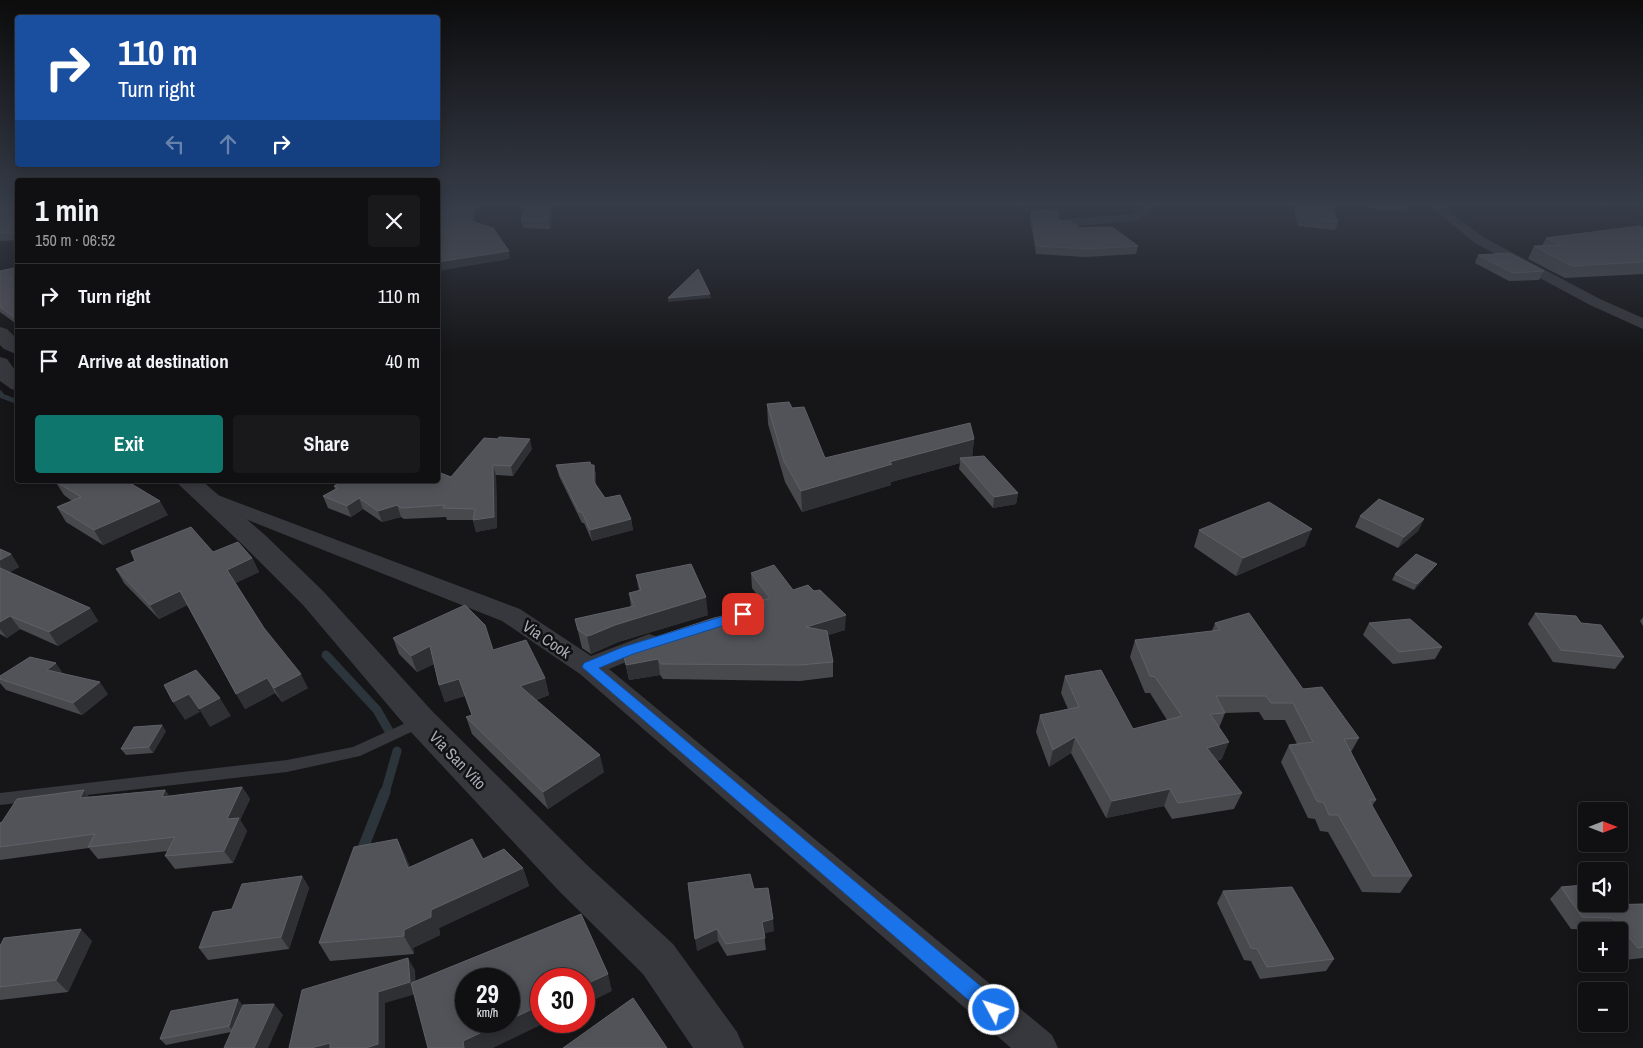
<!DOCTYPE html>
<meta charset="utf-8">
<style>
:root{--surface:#101012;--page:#19191b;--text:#f1f3f6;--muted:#9c9d9f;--line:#303032;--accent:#0f766e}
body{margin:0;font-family:"Archivo Narrow",sans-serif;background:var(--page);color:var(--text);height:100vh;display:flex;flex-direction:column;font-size:19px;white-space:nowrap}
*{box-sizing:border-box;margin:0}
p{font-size:16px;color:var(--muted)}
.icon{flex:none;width:28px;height:28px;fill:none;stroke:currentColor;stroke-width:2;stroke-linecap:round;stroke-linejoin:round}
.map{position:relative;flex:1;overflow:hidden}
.panel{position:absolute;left:15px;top:178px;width:425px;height:305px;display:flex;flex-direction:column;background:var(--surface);border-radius:5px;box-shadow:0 2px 12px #0003,0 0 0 1px var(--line)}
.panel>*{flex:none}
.guide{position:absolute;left:15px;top:15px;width:425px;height:152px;border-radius:5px;box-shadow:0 2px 12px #0003,0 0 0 1px var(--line);background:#1a4fa0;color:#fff;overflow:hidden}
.needle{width:32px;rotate:90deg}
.controls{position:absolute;left:1578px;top:802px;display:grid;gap:10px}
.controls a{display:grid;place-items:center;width:50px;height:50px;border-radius:5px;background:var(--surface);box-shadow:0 2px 12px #0003,0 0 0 1px var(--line);font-size:25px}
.speed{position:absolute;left:455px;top:968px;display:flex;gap:10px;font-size:25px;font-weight:700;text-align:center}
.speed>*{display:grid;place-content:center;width:65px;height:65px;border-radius:50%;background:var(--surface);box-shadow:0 2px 12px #0003,0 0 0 1px var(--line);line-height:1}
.speed small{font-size:12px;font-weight:400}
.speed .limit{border:8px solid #d22;background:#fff;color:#111}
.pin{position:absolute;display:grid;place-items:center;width:42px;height:42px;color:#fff;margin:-21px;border-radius:10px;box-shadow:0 2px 8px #0006}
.me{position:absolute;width:55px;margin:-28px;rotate:310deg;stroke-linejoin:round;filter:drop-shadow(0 0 4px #0008)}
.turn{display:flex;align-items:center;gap:18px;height:105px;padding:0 20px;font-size:22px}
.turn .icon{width:65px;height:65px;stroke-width:2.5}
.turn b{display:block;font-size:35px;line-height:42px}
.lanes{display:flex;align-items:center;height:48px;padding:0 20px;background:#0003;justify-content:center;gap:25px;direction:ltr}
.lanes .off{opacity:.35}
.round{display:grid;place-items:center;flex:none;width:52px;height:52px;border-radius:5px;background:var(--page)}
.overview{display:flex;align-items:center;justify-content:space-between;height:85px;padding:0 20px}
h1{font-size:30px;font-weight:700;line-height:38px}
.cta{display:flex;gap:10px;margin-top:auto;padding:10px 20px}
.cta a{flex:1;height:58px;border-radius:5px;background:var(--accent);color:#fff;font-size:20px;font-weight:700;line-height:58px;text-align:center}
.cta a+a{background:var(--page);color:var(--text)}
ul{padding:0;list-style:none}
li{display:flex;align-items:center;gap:15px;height:65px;padding:0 20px;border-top:1px solid var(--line)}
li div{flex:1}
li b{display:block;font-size:19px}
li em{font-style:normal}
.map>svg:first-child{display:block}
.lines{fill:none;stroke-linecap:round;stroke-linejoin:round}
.stream-far2{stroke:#2c353c;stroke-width:5}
.stream-far1{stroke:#2c353c;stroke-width:9}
.stream{stroke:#2c353c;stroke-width:11}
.path{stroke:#3d3f44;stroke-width:2;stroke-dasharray:1 2.5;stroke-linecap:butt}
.service{fill:#37383d;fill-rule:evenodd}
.minor{fill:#37383d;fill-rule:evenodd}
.tertiary{fill:#37383d;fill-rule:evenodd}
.wall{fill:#47494d}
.shaded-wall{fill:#2f3033}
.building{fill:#525359;stroke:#5f6168}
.route{fill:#1a73e8;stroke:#114b97}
.labels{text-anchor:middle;stroke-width:5;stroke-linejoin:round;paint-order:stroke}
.near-street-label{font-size:16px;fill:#a8adb8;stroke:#111113}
</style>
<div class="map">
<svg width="1643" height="1048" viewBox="0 0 1643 1048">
<rect width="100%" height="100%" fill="#161618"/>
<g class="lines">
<polyline class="stream-far2" points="0,393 2,396 18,402"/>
<g class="stream-far1">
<polyline points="326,655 377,710 389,731"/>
<polyline points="385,793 397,751"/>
</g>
<polyline class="stream" points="363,848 385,792"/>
<polyline class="path" points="1602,206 1643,226"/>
<polygon class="service" points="419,717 424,718 425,722 424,726 360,756 287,772 0,805 0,793 287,760 353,747"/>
<g class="minor">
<polygon points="1143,206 1155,206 1155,209 1136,221 1063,227 1057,223 1063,219 1133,214"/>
<polygon points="1430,206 1443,206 1483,237 1600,299 1643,318 1643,329 1590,305 1475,243"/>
<polygon points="207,491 520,609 591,656 649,634 658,637 661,643 658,649 609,669 1052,1035 1058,1048 1011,1048 580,674 502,621 200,501 197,497 200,493"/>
</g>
<g class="tertiary">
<polygon points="0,327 7,329 18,340 18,355 4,349 0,345"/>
<polygon points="0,357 7,359 18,374 18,391 11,389 0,381"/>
<polygon points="174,480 201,480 265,535 323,591 433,712 587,865 673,944 737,1032 744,1048 693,1048 643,974 559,891 409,730 303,605 245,547"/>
</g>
</g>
<g class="wall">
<polygon points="0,206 18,206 18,240 0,241"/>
<polygon points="525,206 554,206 550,229 523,228 521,220"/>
<polygon points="1296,206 1331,206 1338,222 1335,230 1298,226 1294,212"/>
<polygon points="1368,206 1407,206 1405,210 1372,209"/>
<polygon points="1031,211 1060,213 1059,219 1063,222 1079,228 1138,246 1136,254 1086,257 1036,254 1030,218"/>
<polygon points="1643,228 1643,274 1565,278 1528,259 1534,246 1542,246 1546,238"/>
<polygon points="1478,255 1544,271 1539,280 1509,281 1475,263"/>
<polygon points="18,267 18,325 0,312 0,271"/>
<polygon points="767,404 792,408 825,458 974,439 972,457 1018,493 1016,504 993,508 959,469 960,463 891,482 891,485 802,512 785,482 768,424"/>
<polygon points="532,449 513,476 496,475 497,528 476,532 473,520 447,520 446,517 404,519 401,517 382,522 363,509 351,517 328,508 323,496 335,489 334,486 451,477"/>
<polygon points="556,465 594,465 596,476 596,485 605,498 631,519 633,530 592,541 584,523 582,523 559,476"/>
<polygon points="55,481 168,515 103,545 66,522 57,507 72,501 64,495"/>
<polygon points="1360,516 1424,519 1418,531 1398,548 1355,527"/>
<polygon points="1199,530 1305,546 1236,576 1194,547"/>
<polygon points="0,549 11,554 19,567 9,572 90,608 98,621 58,646 20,629 7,638 0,634"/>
<polygon points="213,552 252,558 259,572 235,583 264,628 308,688 282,702 275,693 245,709 187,605 159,619 124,583 116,569"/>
<polygon points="1433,569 1414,590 1392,580 1395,574"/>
<polygon points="751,573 793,590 845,630 828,635 833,662 833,677 800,681 663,679 660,675 629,680 622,648 761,607 761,600 752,588"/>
<polygon points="636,575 708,615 618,642 591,654 582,648 575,619 631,607 629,593 639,591"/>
<polygon points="1535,613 1581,623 1624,657 1615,669 1553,662 1528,624"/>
<polygon points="1643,617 1643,626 1640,621"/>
<polygon points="1215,623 1303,689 1359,738 1351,752 1376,800 1372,806 1412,876 1400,893 1362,892 1328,832 1320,831 1315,819 1308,818 1281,762 1289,745 1297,744 1285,720 1264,720 1259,712 1225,713 1219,728 1222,759 1217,761 1242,793 1234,809 1172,819 1164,806 1106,818 1071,753 1049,767 1036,732 1040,715 1068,709 1061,693 1065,676 1133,729 1167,720 1150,693 1145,693 1130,657 1135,640 1212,631"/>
<polygon points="1369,623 1442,647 1435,659 1393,664 1363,635"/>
<polygon points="393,638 493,650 545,678 549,695 536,700 604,772 548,809 472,734 466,717 472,715 465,696 445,702 439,685 434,664 417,672 399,654"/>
<polygon points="0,676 108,694 82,715 6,690 0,683"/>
<polygon points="166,731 153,753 126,755 121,749"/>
<polygon points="242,787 250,799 240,820 247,831 233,863 175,869 165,856 168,851 98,859 89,848 0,860 0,823 84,790 89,797 165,790 169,796"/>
<polygon points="397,839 410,867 523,868 529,886 439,928 440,935 413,948 414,954 330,961 319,943"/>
<polygon points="302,876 309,888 289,949 208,960 199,948 232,909"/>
<polygon points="1561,887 1603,905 1643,904 1643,958 1625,960 1619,952 1619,931 1601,931 1600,930 1571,929 1550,899"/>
<polygon points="754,889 774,931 764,933 766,950 727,956 718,941 697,951"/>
<polygon points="1223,891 1334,959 1326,971 1260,979 1251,961 1244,960 1217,903"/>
<polygon points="92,941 68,992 0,1000 0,946"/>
<polygon points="242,1004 240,1013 283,1015 231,1032 166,1045 160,1039"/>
</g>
<g class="shaded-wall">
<polygon points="474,206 477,206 473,229 472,221"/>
<polygon points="551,206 554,206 550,229 548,221"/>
<polygon points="1060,213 1059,220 1055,222 1056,216"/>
<polygon points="509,251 510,259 438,271 438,262"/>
<polygon points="18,273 18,284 10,279"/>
<polygon points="710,294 711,298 668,302 668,298"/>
<polygon points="530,439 532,449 513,476 511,466"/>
<polygon points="974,439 972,459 960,458 960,463 891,482 891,485 802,512 801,491 889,462"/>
<polygon points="493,465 496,475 497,528 476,532 473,520"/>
<polygon points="594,465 596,476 596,493 594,482"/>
<polygon points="1018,493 1016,504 993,508 994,497"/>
<polygon points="359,498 363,509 351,517 347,506"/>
<polygon points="160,501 168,515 103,545 94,530"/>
<polygon points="397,505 401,517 382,522 378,511"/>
<polygon points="631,519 633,530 592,541 590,530"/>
<polygon points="1424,519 1418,531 1398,548 1404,537"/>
<polygon points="1312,529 1305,546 1236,576 1243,558"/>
<polygon points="11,554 19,567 1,578 0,560"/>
<polygon points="252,558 259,572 234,584 227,570"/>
<polygon points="1437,564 1433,569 1414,590 1417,584"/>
<polygon points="180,591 187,605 159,619 150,605"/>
<polygon points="706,597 708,615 618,642 591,654 587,636 615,625"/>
<polygon points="90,608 98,621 58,646 49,632"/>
<polygon points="846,615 845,630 806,642 806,627"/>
<polygon points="10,616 20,629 7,638 0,629 0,622"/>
<polygon points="430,646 436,663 417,672 411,656"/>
<polygon points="658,659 660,675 629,680 626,665"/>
<polygon points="56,663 64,675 47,670"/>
<polygon points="301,674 308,688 282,702 274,688"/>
<polygon points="267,678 275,693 245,709 236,694"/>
<polygon points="545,678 549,695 525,703 520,686"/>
<polygon points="459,679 465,696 445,702 439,685"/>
<polygon points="100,682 108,694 82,715 73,703"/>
<polygon points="189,694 200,712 185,720 173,702"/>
<polygon points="220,698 231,716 210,727 199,709"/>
<polygon points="162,725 166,731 153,753 149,747"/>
<polygon points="1075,737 1071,753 1049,767 1053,750"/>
<polygon points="1229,742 1222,759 1201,765 1207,748"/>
<polygon points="600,755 604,772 548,809 543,792"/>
<polygon points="242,787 250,799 240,820 247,831 233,863 224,851 227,819"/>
<polygon points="1170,789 1164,806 1106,818 1112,801"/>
<polygon points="84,790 93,803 80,798"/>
<polygon points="165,790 174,802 162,797"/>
<polygon points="397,839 406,857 417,886 408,868"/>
<polygon points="523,868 529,886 439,928 440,935 413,948 414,954 404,936 404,930 431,910"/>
<polygon points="302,876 309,888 289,949 281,937"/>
<polygon points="773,919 774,931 763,934 762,922"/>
<polygon points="81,929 92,941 68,992 56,980"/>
<polygon points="717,929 718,941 697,951 695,939"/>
<polygon points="408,958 415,970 416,994 385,1003 385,1048 366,1048 378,992"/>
<polygon points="608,974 612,991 584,1005 584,985"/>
<polygon points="238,999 242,1004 234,1032 229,1026"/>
<polygon points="274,1004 283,1015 268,1048 254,1048"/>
<polygon points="541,1005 541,1021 549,1021 493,1048 464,1048 463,1041 506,1021 509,1021 509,1020"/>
<polygon points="330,1043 334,1048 311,1048"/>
</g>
<g class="building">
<rect x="0" y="206" width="18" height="27"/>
<polygon points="438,206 474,206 472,221 493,228 509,251 438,262"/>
<polygon points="525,206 551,206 548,221 521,220"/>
<polygon points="1297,206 1331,206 1338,222 1301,218"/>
<polygon points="1056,210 1060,213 1056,216 1057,218 1063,222 1071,221 1079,228 1112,227 1138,246 1088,249 1037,246 1031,211"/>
<polygon points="1639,226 1643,228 1643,262 1572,266 1534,246 1561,245 1546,238"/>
<polygon points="1509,253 1544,271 1513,273 1478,255"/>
<polygon points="18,267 18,273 10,279 18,278 18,320 0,307 0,271"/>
<polygon points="698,269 710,294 668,298"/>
<polygon points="789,402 792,408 804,407 825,458 970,423 974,439 889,462 892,464 801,491 784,461 767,404"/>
<polygon points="499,437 530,439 511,466 493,465 494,517 473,520 475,509 443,508 445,505 401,508 397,505 378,511 359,498 347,506 323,496 338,488 334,486 344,480 438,480 438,472 451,477 484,438 498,439"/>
<polygon points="984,456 1018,493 994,497 960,458"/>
<polygon points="590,462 591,465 594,465 594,482 605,498 620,495 631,519 590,530 582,512 579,512 556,465"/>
<polygon points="58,480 125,480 160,501 94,530 57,507 81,497 55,481"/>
<polygon points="1379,499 1424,519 1404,537 1360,516"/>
<polygon points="1269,502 1312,529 1243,558 1199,530"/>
<polygon points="191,527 213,552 238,542 252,558 227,570 264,628 301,674 274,688 267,678 236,694 180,591 150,605 116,569 135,561 131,551"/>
<polygon points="0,549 11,554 0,560"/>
<polygon points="1416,554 1437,564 1417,584 1395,574"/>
<polygon points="691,564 706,597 615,625 591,635 587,636 578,630 575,619 634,606 629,593 641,590 636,575"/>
<polygon points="774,565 793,590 808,585 814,591 820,590 846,615 806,627 827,631 833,662 800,665 661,664 658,659 626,665 622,648 714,618 765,606 761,601 770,598 751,573"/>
<polygon points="0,568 90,608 49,632 10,616 0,622"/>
<polygon points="465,605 485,625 493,650 526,640 545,678 520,686 600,755 543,792 466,717 472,715 459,679 439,685 430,646 411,656 393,638"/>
<polygon points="1249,613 1303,689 1322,687 1359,738 1344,739 1376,800 1369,800 1412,876 1373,876 1338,815 1329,815 1324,803 1317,801 1289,745 1313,742 1293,703 1271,703 1266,696 1216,696 1225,713 1210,714 1229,742 1207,748 1242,793 1178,803 1170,789 1112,801 1075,737 1053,750 1040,715 1079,707 1065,676 1101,670 1133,729 1182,716 1155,677 1150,676 1135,640 1220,630 1215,623"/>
<polygon points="1535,613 1576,616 1581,623 1601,625 1624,657 1561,650"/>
<polygon points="1410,619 1442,647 1399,652 1369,623"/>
<polygon points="30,657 56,663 47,670 100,682 73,703 0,679 0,676"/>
<polygon points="196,670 220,698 199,709 189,694 173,702 164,685"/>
<polygon points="162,725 149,747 121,749 134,727"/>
<polygon points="242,787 227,819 239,818 224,851 165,856 175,837 88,847 95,834 0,847 0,823 2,822 17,799 84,790 80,798 165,790 162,797"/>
<polygon points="397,839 408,868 472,839 483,859 504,849 523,868 431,910 431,917 404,930 404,936 319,943 354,847"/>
<polygon points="750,874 754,889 768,888 773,919 762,922 765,938 726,944 717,929 695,939 688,883"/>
<polygon points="302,876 281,937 199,948 213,912 232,909 242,884"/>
<polygon points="1584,885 1586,887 1586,904 1602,904 1603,905 1643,904 1643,947 1638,948 1612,918 1582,917 1561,887"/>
<polygon points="1292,887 1334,959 1267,967 1257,949 1251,948 1223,891"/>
<polygon points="581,914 608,974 584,985 584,979 541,979 541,1005 509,1020 509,979 466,979 466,1021 506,1021 463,1041 464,1048 428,1048 411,983"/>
<polygon points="81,929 56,980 0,987 0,946 4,938"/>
<polygon points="408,958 410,982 378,992 378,1044 366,1048 330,1048 330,1043 311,1048 289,1048 302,990"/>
<polygon points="633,998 667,1048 563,1048"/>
<polygon points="238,999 229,1026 160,1039 171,1011"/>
<polygon points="274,1004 254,1048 224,1048 243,1005"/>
</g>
<linearGradient id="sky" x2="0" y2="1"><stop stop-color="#0c0c0d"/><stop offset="0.58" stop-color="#363c48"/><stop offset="1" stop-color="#363c48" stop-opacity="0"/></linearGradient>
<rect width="1643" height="353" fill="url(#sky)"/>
<polygon class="route" points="743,610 747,611 749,614 747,618 633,654 599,668 1001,1003 1004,1010 1001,1017 994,1020 988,1017 582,667 584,663 623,647"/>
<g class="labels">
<g class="near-street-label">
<text transform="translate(547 639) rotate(34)" y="6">Via Cook</text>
<text transform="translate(458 760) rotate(46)" y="6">Via San Vito</text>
</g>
</g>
</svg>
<div class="controls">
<a><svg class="needle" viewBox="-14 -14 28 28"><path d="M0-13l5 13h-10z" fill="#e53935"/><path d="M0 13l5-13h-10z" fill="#9c9d9f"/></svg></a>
<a><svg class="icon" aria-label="sound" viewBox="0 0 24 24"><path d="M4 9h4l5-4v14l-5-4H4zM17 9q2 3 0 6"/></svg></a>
<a>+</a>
<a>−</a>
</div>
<div class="speed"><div>29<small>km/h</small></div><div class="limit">30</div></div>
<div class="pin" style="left:743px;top:614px;background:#d93025"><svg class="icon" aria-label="arrive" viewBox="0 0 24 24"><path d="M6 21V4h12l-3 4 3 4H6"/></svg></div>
<svg class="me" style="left:994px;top:1010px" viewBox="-20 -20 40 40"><circle r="17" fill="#1a73e8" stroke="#fff" stroke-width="3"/><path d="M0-11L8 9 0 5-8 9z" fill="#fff"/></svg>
<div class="guide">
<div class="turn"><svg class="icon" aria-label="right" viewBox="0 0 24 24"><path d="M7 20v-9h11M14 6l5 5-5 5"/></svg><div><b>110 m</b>Turn right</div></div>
<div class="lanes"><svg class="icon off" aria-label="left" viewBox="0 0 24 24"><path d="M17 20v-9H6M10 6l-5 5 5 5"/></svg><svg class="icon off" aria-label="ahead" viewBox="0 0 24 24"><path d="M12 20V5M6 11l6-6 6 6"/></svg><svg class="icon" aria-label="right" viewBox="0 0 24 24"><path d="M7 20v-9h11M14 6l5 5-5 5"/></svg></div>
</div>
<section class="panel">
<div class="overview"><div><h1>1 min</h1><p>150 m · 06:52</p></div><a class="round"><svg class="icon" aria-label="close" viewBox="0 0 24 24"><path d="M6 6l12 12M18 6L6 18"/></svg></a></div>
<ul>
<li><svg class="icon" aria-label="right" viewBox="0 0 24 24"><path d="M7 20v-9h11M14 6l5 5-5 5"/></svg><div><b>Turn right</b></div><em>110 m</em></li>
<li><svg class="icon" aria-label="arrive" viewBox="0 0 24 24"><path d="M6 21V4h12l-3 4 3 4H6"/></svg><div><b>Arrive at destination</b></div><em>40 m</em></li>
</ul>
<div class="cta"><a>Exit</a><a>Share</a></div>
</section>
</div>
